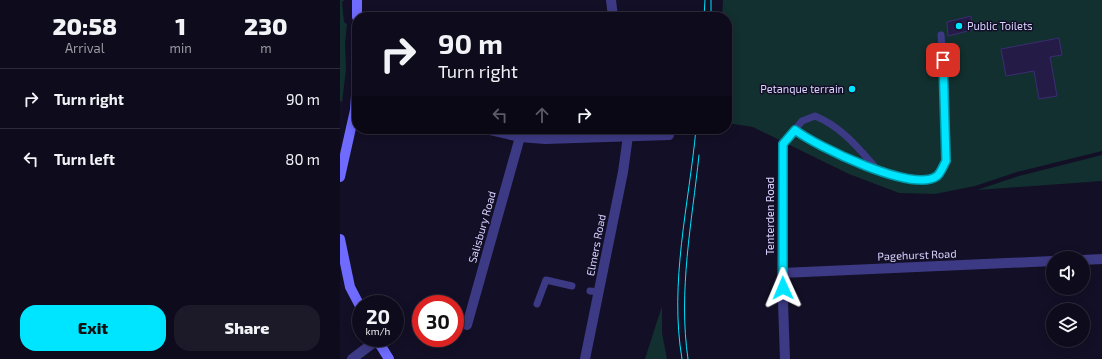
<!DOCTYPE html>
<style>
:root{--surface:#0e0b1c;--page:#1c1929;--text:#f1f3f6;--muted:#9b9ba3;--line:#2e2b3b;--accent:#00e5ff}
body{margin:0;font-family:"Exo 2",sans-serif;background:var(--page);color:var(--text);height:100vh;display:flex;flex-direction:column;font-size:15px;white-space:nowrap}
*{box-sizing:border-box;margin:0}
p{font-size:13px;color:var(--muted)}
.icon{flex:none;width:22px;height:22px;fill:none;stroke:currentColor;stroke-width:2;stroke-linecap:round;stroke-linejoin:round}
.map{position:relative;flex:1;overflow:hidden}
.drawer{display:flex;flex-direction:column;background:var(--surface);width:340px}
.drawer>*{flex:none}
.guide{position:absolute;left:12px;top:12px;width:380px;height:122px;border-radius:16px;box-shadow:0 2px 10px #0003,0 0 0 1px var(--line);background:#0e0b1c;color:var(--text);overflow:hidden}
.buttons{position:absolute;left:706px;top:251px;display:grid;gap:8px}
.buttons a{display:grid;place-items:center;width:44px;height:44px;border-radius:50%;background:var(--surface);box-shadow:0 2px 10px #0003,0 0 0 1px var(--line);font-size:20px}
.speed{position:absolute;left:12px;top:295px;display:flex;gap:8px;font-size:20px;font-weight:700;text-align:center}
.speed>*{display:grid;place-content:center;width:52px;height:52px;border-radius:50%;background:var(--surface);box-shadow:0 2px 10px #0003,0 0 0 1px var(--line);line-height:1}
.speed small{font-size:10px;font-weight:400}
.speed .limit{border:6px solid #d22;background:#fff;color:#111}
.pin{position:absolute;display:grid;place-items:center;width:34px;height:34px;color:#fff;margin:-17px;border-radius:8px;box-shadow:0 2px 6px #0006}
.me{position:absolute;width:44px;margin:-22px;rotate:359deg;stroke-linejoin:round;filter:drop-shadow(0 0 3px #0008)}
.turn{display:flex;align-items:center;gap:14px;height:84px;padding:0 20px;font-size:18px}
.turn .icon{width:52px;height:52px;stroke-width:2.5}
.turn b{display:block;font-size:28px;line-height:34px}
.lanes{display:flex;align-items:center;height:38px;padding:0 20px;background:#0003;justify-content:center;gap:20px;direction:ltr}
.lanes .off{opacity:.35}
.eta{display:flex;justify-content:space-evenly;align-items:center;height:68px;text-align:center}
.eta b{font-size:24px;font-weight:800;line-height:28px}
.primary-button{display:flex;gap:8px;margin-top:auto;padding:8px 20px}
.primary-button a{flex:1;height:46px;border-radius:16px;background:var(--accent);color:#111;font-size:16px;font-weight:800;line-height:46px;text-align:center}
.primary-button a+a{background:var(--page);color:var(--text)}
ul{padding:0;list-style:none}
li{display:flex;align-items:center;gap:12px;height:60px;padding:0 20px;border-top:1px solid var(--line)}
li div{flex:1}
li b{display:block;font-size:15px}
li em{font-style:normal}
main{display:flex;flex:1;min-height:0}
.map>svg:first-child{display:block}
.green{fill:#12302f}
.building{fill:#241b47;stroke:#3b2d73}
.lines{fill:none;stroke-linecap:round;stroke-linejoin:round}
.lane{stroke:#3d3a85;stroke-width:7}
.street{stroke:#3d3a85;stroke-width:10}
.secondary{stroke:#6f6bff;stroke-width:10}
.tram{stroke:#00e5ff;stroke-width:1}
.route-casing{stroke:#0095a6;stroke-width:10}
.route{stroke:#00e5ff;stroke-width:7}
.poi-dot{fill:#00e5ff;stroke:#130f26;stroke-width:1.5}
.labels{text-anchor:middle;stroke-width:3;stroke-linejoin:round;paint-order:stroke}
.poi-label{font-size:11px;fill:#d9d4ff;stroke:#130f26;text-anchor:start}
.street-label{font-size:11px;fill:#d9d4ff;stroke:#130f26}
</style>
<main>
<section class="drawer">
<div class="eta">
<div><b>20:58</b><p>Arrival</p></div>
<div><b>1</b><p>min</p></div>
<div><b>230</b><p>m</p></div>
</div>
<ul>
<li><svg class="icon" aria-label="right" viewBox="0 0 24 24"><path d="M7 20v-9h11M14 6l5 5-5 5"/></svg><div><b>Turn right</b></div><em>90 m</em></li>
<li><svg class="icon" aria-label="left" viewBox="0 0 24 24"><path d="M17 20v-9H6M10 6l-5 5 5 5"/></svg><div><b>Turn left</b></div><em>80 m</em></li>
</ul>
<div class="primary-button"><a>Exit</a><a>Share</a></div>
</section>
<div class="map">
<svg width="762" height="359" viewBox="0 0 762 359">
<rect width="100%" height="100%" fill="#130f26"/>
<g class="green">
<polygon points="0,0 5,0 2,2 4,22 7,24 5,43 6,70 2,102 0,101"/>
<polygon points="383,0 762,0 762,151 677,172 635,186 595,194 559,193 509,174 413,127 387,123 387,17 382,17"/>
<polygon points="762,155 762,181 637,190 679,176"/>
<polygon points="322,306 322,333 327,359 305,359"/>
</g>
<g class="building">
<polygon points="631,16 632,30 608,36 607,22"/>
<polygon points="719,38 722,55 710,57 717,96 699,99 694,71 666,76 661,49"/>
</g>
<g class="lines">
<g class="lane">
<path d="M455,130c21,16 119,64 142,46 4,-3 6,-10 9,-15l-1,-75 -4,-51"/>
<path d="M443,144l19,-23 13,-5c27,11 43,32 62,53"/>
<polyline points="250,291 259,292"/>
<polyline points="197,304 206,280 232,286"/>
</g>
<g class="street">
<polyline points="271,0 273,17"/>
<polyline points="145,129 180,137 205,139 329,135"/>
<polyline points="443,144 442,273 445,359"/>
<polyline points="743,260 762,259"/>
<polyline points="442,273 713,261"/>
<polyline points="127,325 180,137"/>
<polyline points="12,359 37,340"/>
<polyline points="245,359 283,172 288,136 287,129"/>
</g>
<g class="secondary">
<polyline points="17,0 17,17"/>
<polyline points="0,177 15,110 17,81"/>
<polyline points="0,239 10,287 21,308"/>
<polyline points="36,338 49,359"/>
</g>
<g class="tram">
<polyline points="364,17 365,0"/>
<polyline points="371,17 371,0"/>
<path d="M342,359c-13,-76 7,-155 14,-230"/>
<path d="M348,359c-10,-68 4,-137 11,-204"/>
</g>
</g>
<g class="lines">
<defs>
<path id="route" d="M443,288v-144l12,-14c21,16 119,64 142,46 4,-3 6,-10 9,-15l-3,-101"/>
</defs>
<use href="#route" class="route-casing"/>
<use href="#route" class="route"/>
</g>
<g class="poi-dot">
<circle cx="619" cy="26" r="4"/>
<circle cx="512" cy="89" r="4"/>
</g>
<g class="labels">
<g class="poi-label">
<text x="627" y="30">Public Toilets</text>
<text x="504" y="93" text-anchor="end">Petanque terrain</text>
</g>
<g class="street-label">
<text transform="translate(430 216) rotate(-90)" y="4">Tenterden Road</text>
<text transform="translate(142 227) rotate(-74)" y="4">Salisbury Road</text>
<text transform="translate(256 245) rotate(-79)" y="4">Elmers Road</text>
<text transform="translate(577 255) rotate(-2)" y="4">Pagehurst Road</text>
</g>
</g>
</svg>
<div class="buttons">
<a><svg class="icon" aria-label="sound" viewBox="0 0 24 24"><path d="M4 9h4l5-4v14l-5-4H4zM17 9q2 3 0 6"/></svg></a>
<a><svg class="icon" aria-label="layers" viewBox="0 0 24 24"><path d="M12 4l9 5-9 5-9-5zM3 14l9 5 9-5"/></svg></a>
</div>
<div class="speed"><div>20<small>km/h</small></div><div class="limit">30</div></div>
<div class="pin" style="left:603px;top:60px;background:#d93025"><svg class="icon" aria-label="arrive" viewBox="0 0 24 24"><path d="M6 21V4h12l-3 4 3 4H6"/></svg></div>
<svg class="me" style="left:443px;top:288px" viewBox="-20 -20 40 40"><path d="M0-17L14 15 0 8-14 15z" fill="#00e5ff" stroke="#fff" stroke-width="4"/></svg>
<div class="guide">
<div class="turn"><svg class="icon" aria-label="right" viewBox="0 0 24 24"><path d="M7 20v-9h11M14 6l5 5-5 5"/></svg><div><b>90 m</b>Turn right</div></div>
<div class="lanes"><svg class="icon off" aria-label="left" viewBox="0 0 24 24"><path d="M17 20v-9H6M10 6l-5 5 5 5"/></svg><svg class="icon off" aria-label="ahead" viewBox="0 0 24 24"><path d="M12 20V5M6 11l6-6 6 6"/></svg><svg class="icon" aria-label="right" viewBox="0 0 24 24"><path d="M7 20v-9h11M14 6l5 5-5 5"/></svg></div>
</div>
</div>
</main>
